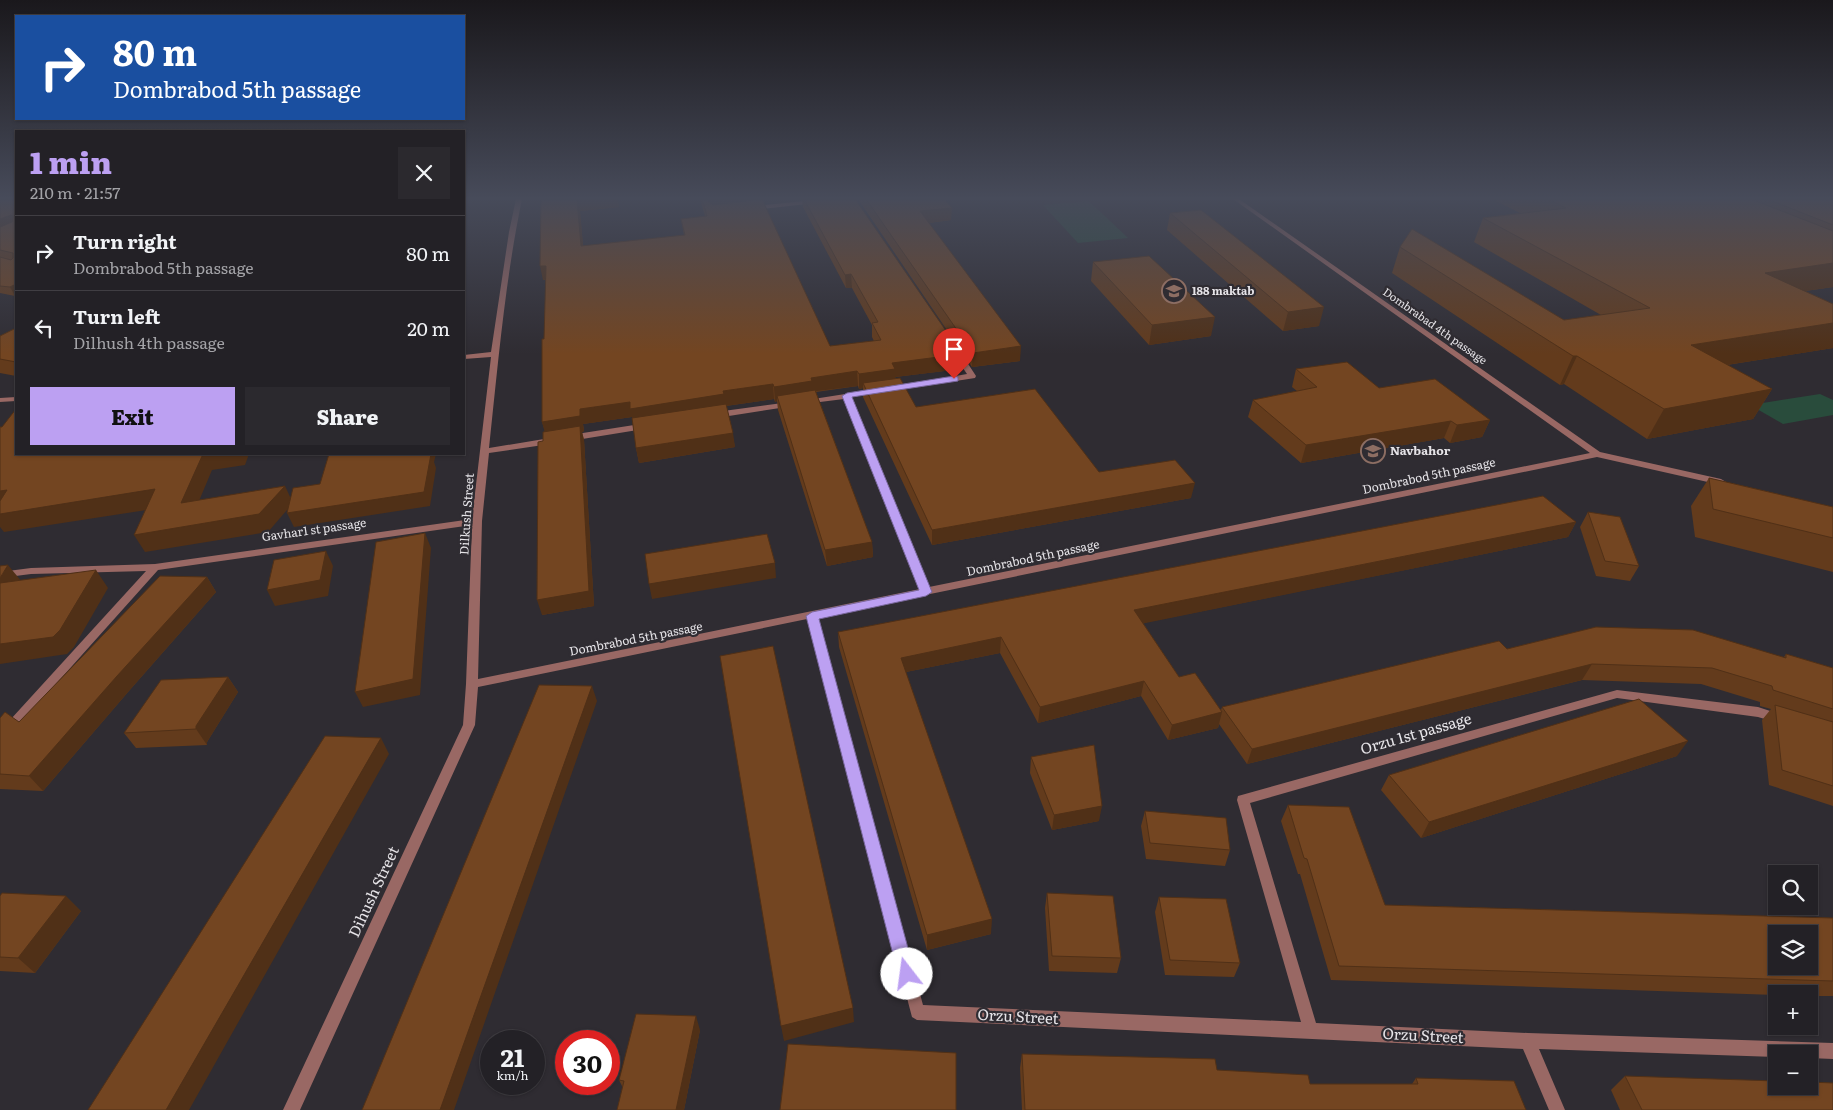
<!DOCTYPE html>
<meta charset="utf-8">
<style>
:root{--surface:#232126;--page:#2b292e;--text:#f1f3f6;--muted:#a3a3a7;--line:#403e43;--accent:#bca0f2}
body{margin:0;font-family:Literata,serif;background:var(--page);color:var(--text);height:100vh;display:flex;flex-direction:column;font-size:19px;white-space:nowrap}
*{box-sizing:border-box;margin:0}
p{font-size:16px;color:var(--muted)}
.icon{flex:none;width:28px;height:28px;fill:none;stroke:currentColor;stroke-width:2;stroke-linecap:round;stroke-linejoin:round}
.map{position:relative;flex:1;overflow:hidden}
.side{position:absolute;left:15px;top:130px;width:450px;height:325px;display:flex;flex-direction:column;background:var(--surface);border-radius:0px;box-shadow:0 1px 4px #0004,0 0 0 1px var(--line)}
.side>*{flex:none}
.hud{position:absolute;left:15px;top:15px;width:450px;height:105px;border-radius:0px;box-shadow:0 1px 4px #0004,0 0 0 1px var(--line);background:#1a4fa0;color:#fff;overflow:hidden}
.controls{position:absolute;left:1768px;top:865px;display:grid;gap:10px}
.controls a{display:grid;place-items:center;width:50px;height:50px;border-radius:0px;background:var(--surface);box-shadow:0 1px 4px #0004,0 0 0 1px var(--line);font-size:25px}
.speed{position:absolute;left:480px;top:1030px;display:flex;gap:10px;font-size:25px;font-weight:700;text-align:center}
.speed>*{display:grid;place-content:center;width:65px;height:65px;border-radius:50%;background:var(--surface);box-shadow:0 1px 4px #0004,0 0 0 1px var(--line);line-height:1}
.speed small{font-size:12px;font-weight:400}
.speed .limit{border:8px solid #d22;background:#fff;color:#111}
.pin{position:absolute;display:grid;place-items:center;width:42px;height:42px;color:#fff;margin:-51px -21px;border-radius:50% 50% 50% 0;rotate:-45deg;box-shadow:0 0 5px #0007}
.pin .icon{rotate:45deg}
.me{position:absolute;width:55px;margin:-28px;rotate:345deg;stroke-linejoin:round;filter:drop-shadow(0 0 4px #0008)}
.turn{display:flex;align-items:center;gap:18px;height:105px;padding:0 15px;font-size:22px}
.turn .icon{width:65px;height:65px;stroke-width:2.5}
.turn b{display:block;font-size:35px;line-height:42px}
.round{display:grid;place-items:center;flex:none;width:52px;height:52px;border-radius:0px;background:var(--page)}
.overview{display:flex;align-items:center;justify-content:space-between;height:85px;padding:0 15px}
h1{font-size:30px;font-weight:800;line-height:38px;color:var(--accent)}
.button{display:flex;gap:10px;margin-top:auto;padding:10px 15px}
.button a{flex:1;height:58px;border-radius:0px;background:var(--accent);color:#111;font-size:20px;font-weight:800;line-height:58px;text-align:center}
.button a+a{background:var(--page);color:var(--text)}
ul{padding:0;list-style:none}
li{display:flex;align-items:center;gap:15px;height:75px;padding:0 15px;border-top:1px solid var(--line)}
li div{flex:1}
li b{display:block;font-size:19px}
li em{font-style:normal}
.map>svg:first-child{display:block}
.green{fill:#294c3c}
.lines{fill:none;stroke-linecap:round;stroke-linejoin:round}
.street{fill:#996864;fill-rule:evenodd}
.wall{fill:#633b1c}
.shaded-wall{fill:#503017}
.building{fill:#734521;stroke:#503017;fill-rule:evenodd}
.route{fill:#bca0f2;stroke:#7a689d}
.labels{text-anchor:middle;stroke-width:4.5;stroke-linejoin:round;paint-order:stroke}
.far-poi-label{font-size:11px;font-weight:bold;fill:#e6e4e8;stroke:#2f2c32;text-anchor:start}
.far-street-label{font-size:11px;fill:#e6e4e8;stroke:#2f2c32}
.poi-label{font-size:12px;font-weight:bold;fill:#e6e4e8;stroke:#2f2c32;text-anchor:start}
.street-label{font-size:12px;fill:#e6e4e8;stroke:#2f2c32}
.near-street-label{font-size:15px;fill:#e6e4e8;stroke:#2f2c32}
</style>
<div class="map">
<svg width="1833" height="1110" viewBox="0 0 1833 1110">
<rect width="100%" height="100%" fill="#2f2c32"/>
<g class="green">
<polygon points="1089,201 1128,238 1078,243 1043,205"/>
<polygon points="1820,394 1833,400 1833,415 1783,424 1750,405"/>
</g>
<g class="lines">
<g class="street">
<path d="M516,199h6c-17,82 -24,166 -33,249l61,-10 4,3 -4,3 -61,9 -7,68 -4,158 442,-90 -76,-190 -40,5v-4h3l70,-11 4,2 -4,2 -25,4 77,190 661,-134 -357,-254h6l361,253 121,27 5,3 -5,3 -124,-28 -779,160 105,388 378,17 -64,-222 1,-4 379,-106 141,17 24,8 2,3 -2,3 -4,2 -20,-6 -141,-19 -367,105 66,220 212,10 305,10v16l-24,-1v-4h-33v3l-237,-8 26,61h-16l-26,-61 -606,-29 -5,-3 -105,-398 -329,68 -3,38 -175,385h-17l180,-385 3,-41 6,-159 -314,45 -154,172 -4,2v-13l146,-160 -115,3 -31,4v-6l31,-4 124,-4 317,-45 19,-162 -27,2v-4l27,-3 18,-120z"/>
<polygon points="814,200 817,202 816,203 754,210 751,208 754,206"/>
<polygon points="951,347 957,347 976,376 975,378 891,391 887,389 891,387 967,374 950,349"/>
<polygon points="16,397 16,401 0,402 0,398"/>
<polygon points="790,402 794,404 793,406 716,418 712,415 716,412"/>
<polygon points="647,423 651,426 650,428 570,441 566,438 570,435"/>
</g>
</g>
<g class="wall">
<polygon points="0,199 16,199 15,296 0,293"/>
<polygon points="541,199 619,207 580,211 583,246 684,235 681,219 705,216 700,199 760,199 830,346 874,341 872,337 872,325 852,288 846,288 803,207 802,200 799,200 798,199 855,199 961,369 895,377 916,407 1099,472 1191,498 932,545 863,397 863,388 859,389 858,386 816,392 872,542 873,557 827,566 778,410 777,401 775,402 774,399 726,406 735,447 639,463 636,448 632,417 583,424 584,431 582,432 584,440 594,606 542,615 543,441 545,431 542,422 546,280 543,280"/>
<polygon points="858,199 944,199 951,220 929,223 1020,361 972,367"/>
<polygon points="1492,199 1833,199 1833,287 1805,291 1833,304 1833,348 1727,365 1772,389 1753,419 1647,439 1564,384 1560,385 1392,273 1400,247 1564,320 1601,315 1474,242 1483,218 1520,213"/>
<polygon points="1170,213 1319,326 1283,331 1167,230"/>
<polygon points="1093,262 1211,336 1149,345 1091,281"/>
<polygon points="16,328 16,376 0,373 0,336"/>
<polygon points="1296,369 1379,388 1490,420 1482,437 1450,443 1444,438 1301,463 1248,417 1253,400 1297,391 1292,387"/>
<polygon points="1709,478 1833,507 1833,572 1695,537 1691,506"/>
<polygon points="1588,512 1639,566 1630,581 1596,576 1580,527"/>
<polygon points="1576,522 1568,537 1143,623 1179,677 1221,710 1222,707 1507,649 1784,657 1786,654 1833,668 1833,806 1769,785 1762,720 1771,709 1760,706 1760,702 1701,684 1582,680 1247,764 1219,724 1218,728 1168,740 1141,696 1038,723 1000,653 906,672 991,934 927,950 839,647 838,632"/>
<polygon points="207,577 216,592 128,692 43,791 0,789 0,718 19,722"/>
<polygon points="228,677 238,692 207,742 207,745 136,748 124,733"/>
<polygon points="1677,756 1421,838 1381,790 1389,775"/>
<polygon points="1031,757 1099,821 1052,830 1030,773"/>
<polygon points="1288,805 1385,905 1833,918 1833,996 1809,996 1809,994 1776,994 1776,995 1331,980 1300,874 1298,874 1281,821"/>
<polygon points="1145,811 1230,850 1225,866 1146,859 1141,826"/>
<polygon points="1047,893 1121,958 1117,973 1049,971 1045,908"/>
<polygon points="0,896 81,911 35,973 0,971"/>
<polygon points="1159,897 1240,963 1234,977 1165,975 1155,912"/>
<polygon points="700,1030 684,1110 617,1110 623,1088 619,1080"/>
<polygon points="1022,1054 1217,1070 1310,1084 1412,1084 1416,1078 1526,1110 1022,1110 1020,1068"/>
<polygon points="1625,1076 1833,1110 1620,1110 1611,1090"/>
</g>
<g class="shaded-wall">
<polygon points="577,199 618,199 619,207 580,211 584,259 581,246"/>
<polygon points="710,199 760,199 760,204 714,209 708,201"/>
<polygon points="952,208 951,220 920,224 920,211"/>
<polygon points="11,215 15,222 0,229 0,219"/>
<polygon points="1833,263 1833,287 1750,299 1765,273"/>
<polygon points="540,266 546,266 549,279 543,280"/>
<polygon points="851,274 852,288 846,288 845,275"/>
<polygon points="16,284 16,295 15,296 10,287"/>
<polygon points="1324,307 1319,326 1283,331 1288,312"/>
<polygon points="1215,317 1211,336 1149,345 1152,325"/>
<polygon points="1833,323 1833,348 1675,373 1691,345"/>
<polygon points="1021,346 1020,361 972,367 973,353"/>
<polygon points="962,354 961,369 895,377 896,383 863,383 863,388 859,389 859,374 892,363"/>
<polygon points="1573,356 1577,356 1564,384 1560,385"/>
<polygon points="857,371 858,386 777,396 777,401 775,402 774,387 811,378"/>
<polygon points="773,384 774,399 725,406 634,424 632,417 583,424 584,431 582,432 584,440 594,606 542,615 537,600 546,437 542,422 580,409 630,402 723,391"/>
<polygon points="1772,389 1753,419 1647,439 1664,409"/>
<polygon points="1490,420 1482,437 1450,443 1457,425"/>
<polygon points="1451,421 1444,438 1301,463 1306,445"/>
<polygon points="733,433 735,447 639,463 636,448"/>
<polygon points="203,454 249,454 245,465 212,470 191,520 181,503"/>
<polygon points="428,454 436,454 434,462 436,468 430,506 294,527 287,513"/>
<polygon points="1195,483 1191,498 932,545 932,530"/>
<polygon points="285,486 293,503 268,532 145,552 134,535"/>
<polygon points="155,489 166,507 4,532 0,527 0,514"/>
<polygon points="7,490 0,510 0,491"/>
<polygon points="1576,522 1568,537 1131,626 1134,610"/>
<polygon points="425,533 431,548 420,695 363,707 355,692"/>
<polygon points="872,542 873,557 827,566 825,550"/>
<polygon points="326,551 333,566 328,596 275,606 267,590"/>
<polygon points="775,563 776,578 652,599 649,584"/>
<polygon points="8,565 22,582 0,588 0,578"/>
<polygon points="96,570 108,588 74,647 67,654 0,664 0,644"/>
<polygon points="207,577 216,592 128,692 43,791 29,776 117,676"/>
<polygon points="1001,637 1000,653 901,673 901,658"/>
<polygon points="1592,664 1582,680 1247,764 1252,749"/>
<polygon points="228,677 238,692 207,742 207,745 196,729 196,726"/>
<polygon points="1144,681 1141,696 1038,723 1040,707"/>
<polygon points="592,686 597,701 454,1110 440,1110"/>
<polygon points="1222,712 1218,728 1168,740 1172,725"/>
<polygon points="381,738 389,754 189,1110 166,1110"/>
<polygon points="1688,741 1677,756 1421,838 1429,822"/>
<polygon points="1102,806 1099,821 1052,830 1054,815"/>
<polygon points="66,896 81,911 35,973 18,958"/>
<polygon points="992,919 991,934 927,950 927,935"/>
<polygon points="853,1008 854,1022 784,1041 781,1026"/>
<polygon points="696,1016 700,1030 684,1110 676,1110"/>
</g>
<g class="building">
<polygon points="0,199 16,199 16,284 10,287 0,286 0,257 11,260 13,258 13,253 0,250 0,227 12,222 13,216 11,215 0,219"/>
<polygon points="541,199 578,199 577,199 581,246 685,235 681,219 707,216 702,199 710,199 708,201 713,205 762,199 830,346 881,340 872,323 878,322 851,274 845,275 804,199 855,199 962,354 892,363 895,369 859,374 857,371 811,378 812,381 774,387 773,384 723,391 724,394 630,409 630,402 580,409 580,416 542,422 542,339 544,339 546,266 540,266"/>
<polygon points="866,199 944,199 952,208 920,211 1021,346 973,353"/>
<polygon points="1548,199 1751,199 1833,231 1833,263 1765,273 1833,304 1833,323 1691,345 1772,389 1664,409 1577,356 1573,356 1400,247 1412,229 1564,320 1650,308 1483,218 1566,208"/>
<polygon points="1767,199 1833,199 1833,225"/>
<polygon points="1201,210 1324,307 1288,312 1170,213"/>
<polygon points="1149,256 1215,317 1152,325 1093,262"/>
<polygon points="16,328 16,362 0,359 0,336"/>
<polygon points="1347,362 1379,388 1435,379 1490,420 1457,425 1451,421 1306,445 1253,400 1317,387 1296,369"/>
<polygon points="900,378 916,407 1035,389 1099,472 1175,460 1195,483 932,530 863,383"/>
<polygon points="815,390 872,542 825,550 777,396"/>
<polygon points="726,404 733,433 636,448 632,418"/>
<polygon points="16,409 16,454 203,454 181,503 285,486 259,514 134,535 155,489 0,514 0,501 7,490 0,491 0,427 2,427"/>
<polygon points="580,426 589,591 537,600 538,442 543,441 543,432"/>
<polygon points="329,454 431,454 424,492 287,513 293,488 320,484"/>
<polygon points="1709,478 1833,507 1833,538 1713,509"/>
<polygon points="1543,496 1576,522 1134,610 1179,677 1195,673 1222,712 1172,725 1144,681 1040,707 1001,637 901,658 992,919 927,935 838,632"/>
<polygon points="1588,512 1620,517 1639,566 1605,561"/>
<polygon points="425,533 413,679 355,692 376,542"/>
<polygon points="767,534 775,563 649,584 645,554"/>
<polygon points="326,551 320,580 267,590 274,560"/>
<polygon points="8,565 0,578 0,566"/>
<polygon points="96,570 60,630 53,637 0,644 0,583"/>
<polygon points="160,576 207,577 117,676 29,776 0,774 0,718 5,712 19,722"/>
<polygon points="1596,627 1693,630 1786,658 1786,654 1833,668 1833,709 1773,690 1772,686 1712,668 1592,664 1252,749 1222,707 1499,641 1507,649"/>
<polygon points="773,646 853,1008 781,1026 720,656"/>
<polygon points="228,677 196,726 196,729 124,733 161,680"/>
<polygon points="539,685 592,686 440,1110 362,1110"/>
<polygon points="1639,699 1688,741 1429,822 1389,775"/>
<polygon points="1775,705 1833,722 1833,786 1782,770"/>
<polygon points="325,736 381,738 166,1110 88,1110"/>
<polygon points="1094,745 1102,806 1054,815 1031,757"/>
<path d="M1288,805l61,2 36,98 448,13v63l-494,-15 -32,-107 -3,-1zM1776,934h33v32h-33z"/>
<polygon points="1145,811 1226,818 1230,850 1150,843"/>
<polygon points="2,893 66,896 18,958 0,957 0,896"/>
<polygon points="1047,893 1113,896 1121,958 1052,956"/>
<polygon points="1159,897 1226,899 1240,963 1170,960"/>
<polygon points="636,1014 696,1016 676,1110 617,1110 624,1081 619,1080"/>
<polygon points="788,1044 956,1053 956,1110 780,1110"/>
<polygon points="1022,1054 1215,1059 1217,1070 1308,1075 1310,1084 1418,1084 1416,1078 1514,1081 1526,1110 1025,1110"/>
<polygon points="1625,1076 1776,1081 1776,1086 1809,1086 1809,1082 1833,1083 1833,1110 1642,1110"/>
</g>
<linearGradient id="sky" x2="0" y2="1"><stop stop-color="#1a181c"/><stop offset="0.56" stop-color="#474b5a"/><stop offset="1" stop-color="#474b5a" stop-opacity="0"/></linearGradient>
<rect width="1833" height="354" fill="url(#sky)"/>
<polygon class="route" points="954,376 958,377 958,381 852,397 932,592 926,596 819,619 915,974 913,980 907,982 901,980 898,974 806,616 812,612 919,590 842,396 847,393"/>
<defs>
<symbol id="school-ring" viewBox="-11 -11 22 22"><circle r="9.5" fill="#2f2c32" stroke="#8d6e63" stroke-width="1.5"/><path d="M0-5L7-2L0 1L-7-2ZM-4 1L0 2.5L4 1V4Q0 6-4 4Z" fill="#8d6e63"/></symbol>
</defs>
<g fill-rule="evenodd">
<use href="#school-ring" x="1160" y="277" width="28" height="28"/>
<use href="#school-ring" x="1359" y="437" width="28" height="28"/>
</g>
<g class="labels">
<g class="far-poi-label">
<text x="1192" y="295">188 maktab</text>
</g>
<g class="far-street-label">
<text transform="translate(1435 326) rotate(35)" y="4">Dombrabad 4th passage</text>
</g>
<g class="poi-label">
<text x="1390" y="455">Navbahor</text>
</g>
<g class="street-label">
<text transform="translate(1429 476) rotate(-12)" y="4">Dombrabod 5th passage</text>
<text transform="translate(467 514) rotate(-86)" y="4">Dilkush Street</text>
<text transform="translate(314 530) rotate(-8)" y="4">Gavhar1 st passage</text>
<text transform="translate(1033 558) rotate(-12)" y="4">Dombrabod 5th passage</text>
<text transform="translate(636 639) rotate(-11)" y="4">Dombrabod 5th passage</text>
</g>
<g class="near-street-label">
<text transform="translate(1416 734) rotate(-16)" y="5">Orzu 1st passage</text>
<text transform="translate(374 892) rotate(-65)" y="5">Dihush Street</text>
<text transform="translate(1018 1017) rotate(3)" y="5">Orzu Street</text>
<text transform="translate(1423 1036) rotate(3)" y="5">Orzu Street</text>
</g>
</g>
</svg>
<div class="controls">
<a><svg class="icon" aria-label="search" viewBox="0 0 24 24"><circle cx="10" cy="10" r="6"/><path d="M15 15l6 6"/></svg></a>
<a><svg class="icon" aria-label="layers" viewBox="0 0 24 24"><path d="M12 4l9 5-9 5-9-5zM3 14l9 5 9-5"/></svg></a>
<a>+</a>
<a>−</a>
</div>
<div class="speed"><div>21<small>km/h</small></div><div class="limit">30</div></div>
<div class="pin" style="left:954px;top:379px;background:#d93025"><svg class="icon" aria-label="arrive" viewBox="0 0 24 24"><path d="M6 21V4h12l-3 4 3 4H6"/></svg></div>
<svg class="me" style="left:907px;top:974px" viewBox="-20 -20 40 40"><circle r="19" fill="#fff"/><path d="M0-13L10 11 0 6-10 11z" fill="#bca0f2"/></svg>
<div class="hud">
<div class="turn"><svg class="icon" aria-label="right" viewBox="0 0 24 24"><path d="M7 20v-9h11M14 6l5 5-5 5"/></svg><div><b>80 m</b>Dombrabod 5th passage</div></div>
</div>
<section class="side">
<div class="overview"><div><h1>1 min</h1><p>210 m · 21:57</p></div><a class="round"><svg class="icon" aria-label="close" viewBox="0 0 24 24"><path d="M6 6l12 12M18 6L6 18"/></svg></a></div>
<ul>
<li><svg class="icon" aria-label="right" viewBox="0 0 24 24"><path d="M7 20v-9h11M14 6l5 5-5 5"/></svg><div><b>Turn right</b><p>Dombrabod 5th passage</p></div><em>80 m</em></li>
<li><svg class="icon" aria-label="left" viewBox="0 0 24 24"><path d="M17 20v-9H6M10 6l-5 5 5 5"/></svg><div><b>Turn left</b><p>Dilhush 4th passage</p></div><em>20 m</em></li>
</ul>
<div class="button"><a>Exit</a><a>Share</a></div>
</section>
</div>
